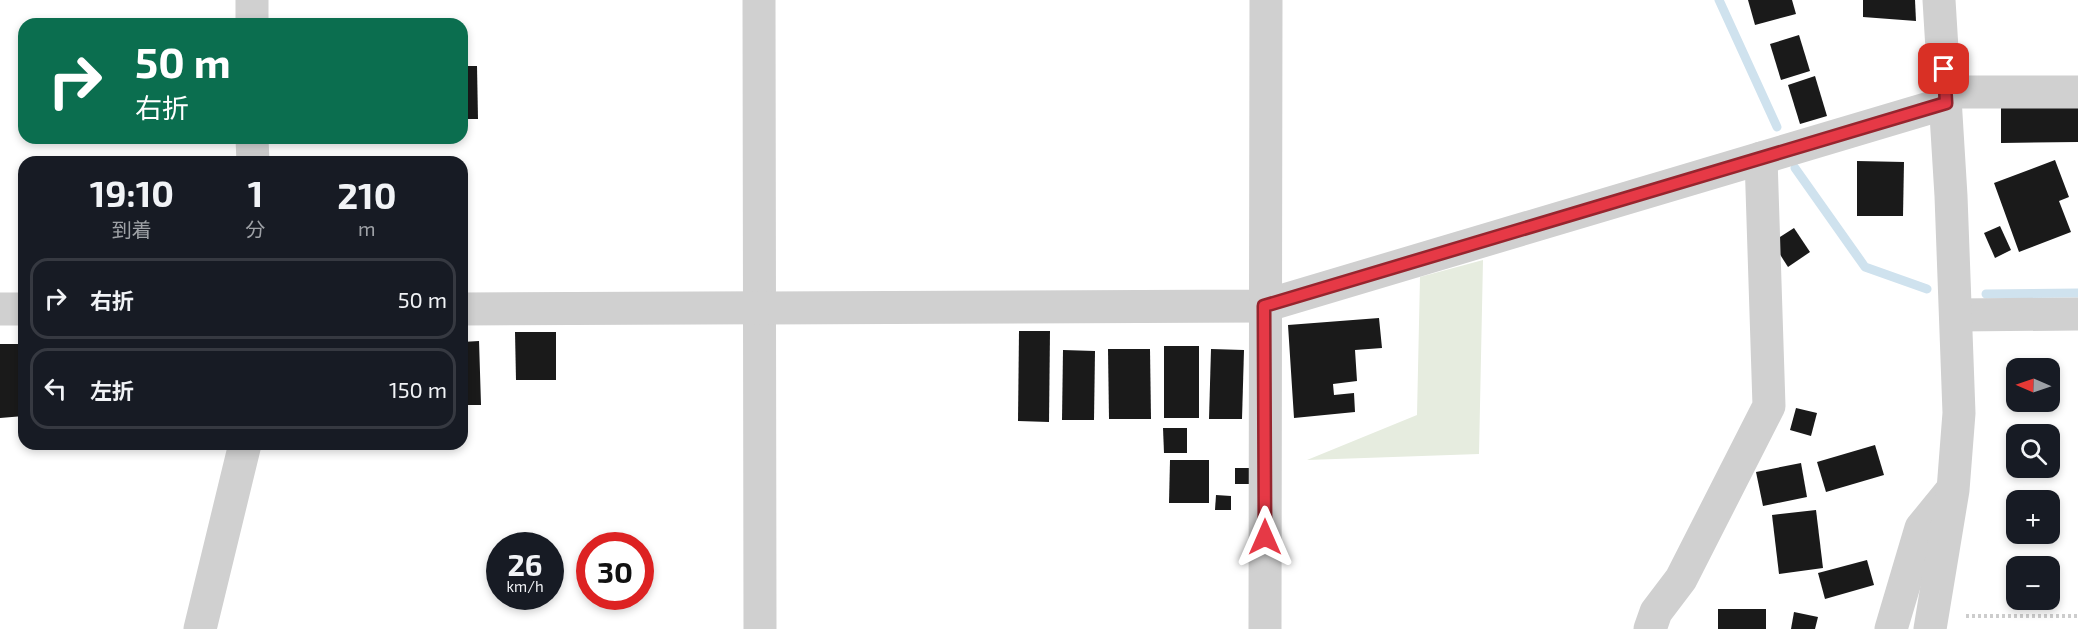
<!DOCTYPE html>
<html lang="ja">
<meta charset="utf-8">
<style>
:root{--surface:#171b24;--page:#242831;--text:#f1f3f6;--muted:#9ea1a6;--line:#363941}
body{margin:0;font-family:"Exo 2","Noto Sans JP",sans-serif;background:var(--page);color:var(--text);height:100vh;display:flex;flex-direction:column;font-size:22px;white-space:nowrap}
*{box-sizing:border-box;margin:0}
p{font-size:20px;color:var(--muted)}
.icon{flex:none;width:33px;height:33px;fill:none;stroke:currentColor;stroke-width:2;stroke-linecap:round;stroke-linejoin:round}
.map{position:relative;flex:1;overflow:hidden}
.details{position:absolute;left:18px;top:156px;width:450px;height:294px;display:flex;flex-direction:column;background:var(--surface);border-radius:18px;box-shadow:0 3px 9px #0003}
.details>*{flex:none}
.hud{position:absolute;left:18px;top:18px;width:450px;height:126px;border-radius:18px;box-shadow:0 3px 9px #0003;background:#0b6e4f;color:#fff;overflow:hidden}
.needle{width:39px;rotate:272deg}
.buttons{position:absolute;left:2006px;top:358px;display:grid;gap:12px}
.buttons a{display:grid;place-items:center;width:54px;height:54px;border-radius:12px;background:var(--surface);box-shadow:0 3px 9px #0003;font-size:30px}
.speed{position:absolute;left:486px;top:532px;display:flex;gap:12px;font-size:30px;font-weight:700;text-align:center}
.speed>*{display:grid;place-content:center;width:78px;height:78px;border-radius:50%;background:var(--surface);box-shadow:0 3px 9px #0003;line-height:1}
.speed small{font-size:15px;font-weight:400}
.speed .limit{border:9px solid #d22;background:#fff;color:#111}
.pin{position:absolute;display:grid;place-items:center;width:51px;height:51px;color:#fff;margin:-26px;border-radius:12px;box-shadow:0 3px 9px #0006}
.me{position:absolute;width:66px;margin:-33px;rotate:0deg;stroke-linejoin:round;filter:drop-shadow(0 0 4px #0008)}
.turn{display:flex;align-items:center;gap:21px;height:126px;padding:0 18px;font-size:27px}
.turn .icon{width:78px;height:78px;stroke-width:2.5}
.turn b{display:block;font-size:42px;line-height:51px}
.eta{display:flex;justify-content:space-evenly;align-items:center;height:102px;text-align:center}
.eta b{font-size:36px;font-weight:700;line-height:42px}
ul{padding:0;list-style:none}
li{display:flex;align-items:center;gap:18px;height:81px;margin:0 12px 9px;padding:0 6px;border:3px solid var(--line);border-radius:18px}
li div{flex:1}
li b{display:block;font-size:22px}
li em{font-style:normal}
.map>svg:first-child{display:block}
.green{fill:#e6ecdf}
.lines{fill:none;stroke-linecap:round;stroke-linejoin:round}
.stream{stroke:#cfe2ee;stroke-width:9}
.building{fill:#1a1a1a}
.path{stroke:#cdcdcd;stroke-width:4;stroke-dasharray:3 3;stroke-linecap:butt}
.minor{stroke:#d0d0d0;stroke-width:33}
.route-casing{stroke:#96252e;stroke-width:15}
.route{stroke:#e63946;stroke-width:10}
</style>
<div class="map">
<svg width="2078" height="629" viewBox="0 0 2078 629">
<rect width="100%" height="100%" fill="#fff"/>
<polygon class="green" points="1483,260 1479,454 1307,460 1417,415 1420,277"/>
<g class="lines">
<g class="stream">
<polyline points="1719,0 1777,127"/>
<polyline points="1795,168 1865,267 1927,289"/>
<polyline points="1986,294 2078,293"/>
</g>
</g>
<g class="building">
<polygon points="1748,0 1792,0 1796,14 1755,25"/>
<polygon points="1863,0 1915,0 1916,21 1863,17"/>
<polygon points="1799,35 1810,71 1781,80 1770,44"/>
<polygon points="462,66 477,66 478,119 462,119"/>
<polygon points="1815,76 1827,116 1800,124 1788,85"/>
<polygon points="2078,106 2078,142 2001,143 2001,107"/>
<polygon points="276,138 330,138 330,144 276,143"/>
<polygon points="2055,160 2069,197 2059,201 2071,232 2019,252 1994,183"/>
<polygon points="1857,161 1904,162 1903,216 1857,216"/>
<polygon points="2000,226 2011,250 1995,258 1984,233"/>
<polygon points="1794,228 1810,252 1788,267 1772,242"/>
<polygon points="1379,318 1382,348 1355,350 1357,381 1333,384 1334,395 1354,393 1355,412 1294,418 1288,325"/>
<polygon points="1019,331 1050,331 1049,422 1018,421"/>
<polygon points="515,332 556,332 556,380 516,380"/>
<polygon points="479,341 481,405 462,405 462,342"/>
<polygon points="0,344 24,344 24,416 0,418"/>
<rect x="1164" y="346" width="35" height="72"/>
<polygon points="1108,349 1150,349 1151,419 1109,419"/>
<polygon points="1211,349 1244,350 1242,419 1209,419"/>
<polygon points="1063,350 1095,351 1094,420 1062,420"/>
<polygon points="1796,408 1817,413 1811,436 1790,430"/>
<polygon points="1163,428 1187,428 1187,453 1164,453"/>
<polygon points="1875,445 1884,475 1826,492 1817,462"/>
<polygon points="1170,460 1209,460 1209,503 1169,503"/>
<polygon points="1801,463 1807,497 1763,506 1756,472"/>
<rect x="1235" y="468" width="15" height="16"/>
<polygon points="1216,495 1231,496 1231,510 1215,510"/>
<polygon points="1816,510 1823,568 1779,574 1772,515"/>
<polygon points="1867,560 1874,585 1825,599 1818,573"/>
<rect x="1718" y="609" width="48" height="20"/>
<polygon points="1794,612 1818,617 1815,629 1791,629"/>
</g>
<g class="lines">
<polyline class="path" points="1966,616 2078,616"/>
<g class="minor">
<polyline points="252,0 252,24"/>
<polyline points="759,0 760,629"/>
<polyline points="1945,92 2078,92"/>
<polyline points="252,138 253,162"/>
<polyline points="0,309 24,309"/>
<polyline points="462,309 1264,306 1946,103"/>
<polyline points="1957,315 2078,314"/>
<polyline points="200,629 245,444"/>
<polyline points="1265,629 1266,0"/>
<polyline points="1650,629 1656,612 1681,579 1769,406 1761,158"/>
<polyline points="1891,629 1921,528 1952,490"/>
<polyline points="1930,629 1953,490 1959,413 1951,196 1939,0"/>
</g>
</g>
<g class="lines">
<defs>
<polyline id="route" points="1265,537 1264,306 1946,103 1944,69"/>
</defs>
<use href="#route" class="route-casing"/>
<use href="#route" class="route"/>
</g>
</svg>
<div class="buttons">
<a><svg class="needle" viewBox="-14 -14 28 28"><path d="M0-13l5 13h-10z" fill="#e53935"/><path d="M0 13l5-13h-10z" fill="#9ea1a6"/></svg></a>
<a><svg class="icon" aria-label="search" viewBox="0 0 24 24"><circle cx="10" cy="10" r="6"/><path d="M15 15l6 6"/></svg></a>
<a>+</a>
<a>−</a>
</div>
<div class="speed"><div>26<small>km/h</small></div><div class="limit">30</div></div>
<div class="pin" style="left:1944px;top:69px;background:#d93025"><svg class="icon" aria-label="arrive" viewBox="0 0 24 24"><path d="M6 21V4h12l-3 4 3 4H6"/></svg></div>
<svg class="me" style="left:1265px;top:537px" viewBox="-20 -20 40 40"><path d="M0-17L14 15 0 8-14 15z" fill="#e63946" stroke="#fff" stroke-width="4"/></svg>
<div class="hud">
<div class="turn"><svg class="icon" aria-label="right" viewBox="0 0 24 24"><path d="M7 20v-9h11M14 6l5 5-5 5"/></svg><div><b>50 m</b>右折</div></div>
</div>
<section class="details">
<div class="eta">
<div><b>19:10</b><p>到着</p></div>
<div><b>1</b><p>分</p></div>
<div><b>210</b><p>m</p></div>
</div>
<ul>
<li><svg class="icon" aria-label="right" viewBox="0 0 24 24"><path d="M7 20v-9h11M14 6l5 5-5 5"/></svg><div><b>右折</b></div><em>50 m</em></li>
<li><svg class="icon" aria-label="left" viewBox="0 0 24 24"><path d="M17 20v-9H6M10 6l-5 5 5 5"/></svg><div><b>左折</b></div><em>150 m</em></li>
</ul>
</section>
</div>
